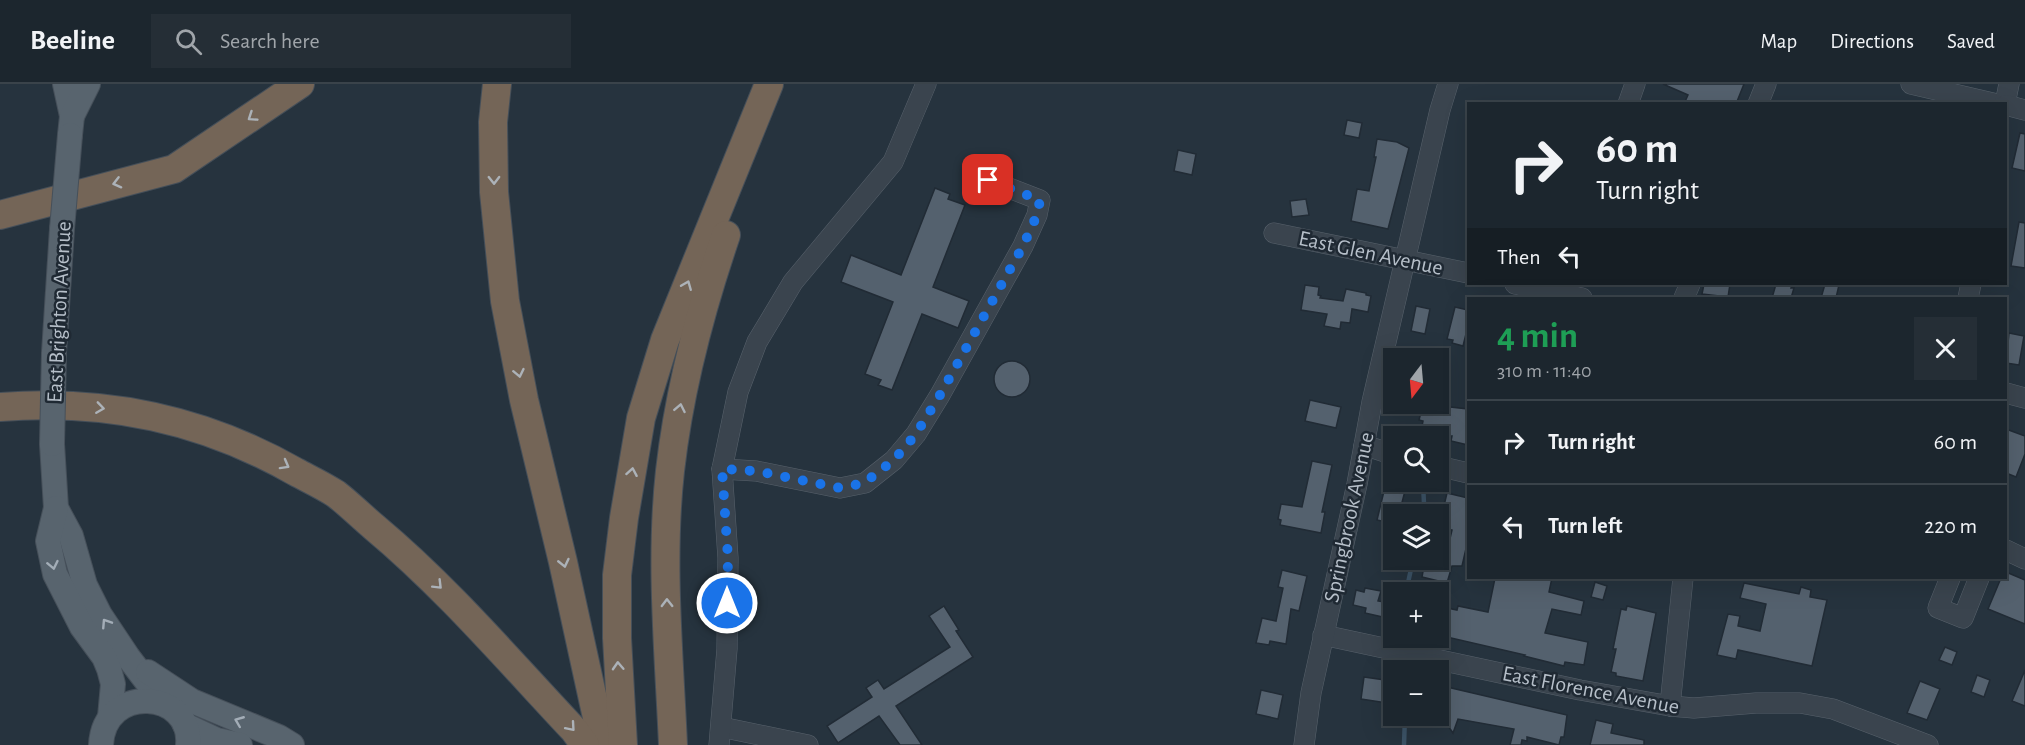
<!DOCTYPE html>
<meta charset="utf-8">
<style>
:root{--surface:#1c262e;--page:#252e36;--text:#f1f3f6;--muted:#a0a5aa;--line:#3a434a}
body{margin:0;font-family:"Alegreya Sans",sans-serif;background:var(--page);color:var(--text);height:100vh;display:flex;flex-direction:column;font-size:22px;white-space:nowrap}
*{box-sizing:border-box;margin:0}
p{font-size:20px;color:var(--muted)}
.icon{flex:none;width:33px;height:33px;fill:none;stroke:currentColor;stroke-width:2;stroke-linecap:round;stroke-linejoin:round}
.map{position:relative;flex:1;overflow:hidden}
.details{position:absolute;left:1467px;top:213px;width:540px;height:282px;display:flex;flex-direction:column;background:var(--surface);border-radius:0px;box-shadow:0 6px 24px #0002,0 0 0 2px var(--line)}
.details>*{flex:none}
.top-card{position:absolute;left:1467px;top:18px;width:540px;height:183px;border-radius:0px;box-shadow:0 6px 24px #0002,0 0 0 2px var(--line);background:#1c262e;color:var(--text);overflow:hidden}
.needle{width:39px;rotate:196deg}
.controls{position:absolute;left:1383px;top:264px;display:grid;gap:12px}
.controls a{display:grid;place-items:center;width:66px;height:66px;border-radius:0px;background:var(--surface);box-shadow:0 6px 24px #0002,0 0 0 2px var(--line);font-size:30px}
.pin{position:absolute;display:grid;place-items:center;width:51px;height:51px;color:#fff;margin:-26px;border-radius:12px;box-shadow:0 3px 9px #0006}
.me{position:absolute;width:66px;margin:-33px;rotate:0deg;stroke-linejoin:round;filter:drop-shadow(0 0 4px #0008)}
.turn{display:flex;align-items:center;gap:21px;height:126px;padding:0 30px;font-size:27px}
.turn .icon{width:78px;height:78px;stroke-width:2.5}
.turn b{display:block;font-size:42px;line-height:51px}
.then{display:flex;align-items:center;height:57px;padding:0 30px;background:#0003;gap:12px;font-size:22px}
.round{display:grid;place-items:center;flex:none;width:63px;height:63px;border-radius:0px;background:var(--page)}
.head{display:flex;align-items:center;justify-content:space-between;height:102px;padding:0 30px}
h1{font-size:36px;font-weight:700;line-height:45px;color:#1e9e55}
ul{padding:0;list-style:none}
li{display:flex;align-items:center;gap:18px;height:84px;padding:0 30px;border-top:2px solid var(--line)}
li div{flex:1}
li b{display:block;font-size:22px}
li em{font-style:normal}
header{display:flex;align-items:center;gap:36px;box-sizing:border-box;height:84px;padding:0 30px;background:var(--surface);border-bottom:2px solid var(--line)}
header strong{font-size:28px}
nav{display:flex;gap:33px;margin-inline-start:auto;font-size:21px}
.search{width:420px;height:54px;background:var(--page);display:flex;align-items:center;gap:15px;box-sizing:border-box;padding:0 21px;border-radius:0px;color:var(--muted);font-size:22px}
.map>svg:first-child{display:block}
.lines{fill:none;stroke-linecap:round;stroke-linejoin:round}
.stream{stroke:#3c5366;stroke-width:4.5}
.building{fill:#54616e;stroke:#212b35;stroke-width:1.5}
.minor-casing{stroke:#58626c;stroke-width:21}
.major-casing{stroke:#46505a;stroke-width:26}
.highway-casing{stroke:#454f59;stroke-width:30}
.minor{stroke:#3a444e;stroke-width:20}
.major{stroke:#58646e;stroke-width:24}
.highway{stroke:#746557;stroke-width:28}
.major-bridge-casing{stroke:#46505a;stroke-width:26;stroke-linecap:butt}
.major-bridge{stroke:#58646e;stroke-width:24}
.oneway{stroke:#acb2b8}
.oneway2{stroke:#a3adb7}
.route{stroke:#1a73e8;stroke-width:10;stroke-dasharray:0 18}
.labels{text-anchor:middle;stroke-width:5;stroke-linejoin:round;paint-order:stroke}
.street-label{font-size:22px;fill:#b6bfc9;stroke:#1f2933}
</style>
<header>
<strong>Beeline</strong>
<div class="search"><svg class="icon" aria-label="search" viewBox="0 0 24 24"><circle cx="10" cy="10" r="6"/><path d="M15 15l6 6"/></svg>Search here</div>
<nav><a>Map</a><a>Directions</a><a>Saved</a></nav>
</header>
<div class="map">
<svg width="2025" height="661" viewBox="0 0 2025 661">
<rect width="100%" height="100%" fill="#26333e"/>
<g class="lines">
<g class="stream">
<polyline points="1422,430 1424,420 1423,399"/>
<polyline points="1406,508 1413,476"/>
<polyline points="1404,661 1405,632"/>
</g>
</g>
<g class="building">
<polygon points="1663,0 1744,0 1736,20 1684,20 1688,11"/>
<polygon points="1347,36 1362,39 1359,54 1344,51"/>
<polygon points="2020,49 2025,50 2025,87 2012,84"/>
<polygon points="1377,55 1397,58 1409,64 1388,145 1351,137 1357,105 1369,107 1376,73 1374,73"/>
<polygon points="1178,66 1196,70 1192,91 1174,87"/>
<polygon points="935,104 950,110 948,115 965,121 933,203 969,217 958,244 922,230 892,306 878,301 881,296 865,290 893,218 841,198 851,171 901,191"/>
<polygon points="1306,115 1309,131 1292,133 1290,117"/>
<polygon points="2019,138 2025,139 2025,184 2011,182"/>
<polygon points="1704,200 1730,200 1728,213 1702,210"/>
<polygon points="1776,200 1792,201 1791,204 1794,204 1791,214 1772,214"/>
<polygon points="1825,200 1839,201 1836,214 1821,214"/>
<polygon points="1305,201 1319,203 1318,211 1321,212 1320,214 1343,217 1346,205 1366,209 1366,211 1371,212 1368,228 1352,225 1350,239 1341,238 1340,245 1324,242 1327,230 1301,226"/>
<polygon points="1416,222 1430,225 1425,250 1411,247"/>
<polygon points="1455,223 1468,226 1468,242 1463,262 1452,259 1453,256 1447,255"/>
<polygon points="2009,249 2024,252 2019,281 2006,279"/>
<circle cx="1012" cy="295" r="18"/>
<polygon points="1310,316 1341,323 1336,344 1305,337"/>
<polygon points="1423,320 1468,325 1468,361 1451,357 1452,352 1420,352 1423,337 1419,336"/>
<polygon points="2006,345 2025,352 2025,370 2016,393 2006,389"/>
<polygon points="1312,377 1332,381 1322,428 1325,428 1321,449 1280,441 1281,436 1278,435 1281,420 1302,423"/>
<polygon points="1385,403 1405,407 1399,430 1394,430 1394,440 1377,436"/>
<polygon points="1447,409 1468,414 1468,456 1462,482 1452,482 1447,499 1422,493 1425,476 1445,476 1452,446 1439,443"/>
<polygon points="1282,486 1307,492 1299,527 1291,525 1286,560 1270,557 1269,561 1256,559 1262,534 1276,537 1283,504 1278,503"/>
<polygon points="2006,488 2025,496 2025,540 1988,525 2001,494 2006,494"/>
<polygon points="1495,494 1512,496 1512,494 1552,494 1549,508 1584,517 1581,531 1552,525 1545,549 1588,558 1584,581 1565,578 1564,582 1524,572 1525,571 1438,551 1438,522 1457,526 1458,522 1488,528"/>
<polygon points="1595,498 1607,502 1603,516 1591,513"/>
<polygon points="1744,499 1799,510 1801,503 1811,506 1810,513 1827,516 1812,582 1738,566 1736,575 1717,571 1728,530 1740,532 1738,542 1760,547 1766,520 1740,514"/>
<polygon points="1365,504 1381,507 1378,517 1390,519 1387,534 1365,529 1366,524 1353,521 1356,506 1364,508"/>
<polygon points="944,522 959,546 956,547 973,573 896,622 922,661 900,661 879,632 838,659 827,642 872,613 866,604 878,596 884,605 950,563 929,532"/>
<polygon points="1627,522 1656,529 1643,597 1616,592 1616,589 1611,588 1616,565 1613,565 1621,525 1626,526"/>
<polygon points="1945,563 1957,568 1952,581 1939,576"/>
<polygon points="2025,586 2025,622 2012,617"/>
<polygon points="1977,591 1990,596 1984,613 1971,608"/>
<polygon points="1364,593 1392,597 1387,619 1361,615"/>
<polygon points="1920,597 1940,605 1927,636 1907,629"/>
<polygon points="1447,603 1567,631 1564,653 1561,653 1559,661 1527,653 1527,657 1522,656 1521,661 1510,661 1514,645 1458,635 1453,649 1444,636 1445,628 1441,627"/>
<polygon points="1261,606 1283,611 1278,635 1256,630"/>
<polygon points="1596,636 1613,640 1611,649 1644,656 1644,661 1590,661"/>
</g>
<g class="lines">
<defs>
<g id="minor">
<polyline points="1911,0 1997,20"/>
<polyline points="1628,20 1635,0"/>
<polyline points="1758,20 1766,0"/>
<polyline points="2005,20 2009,0"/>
<polyline points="2006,21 2025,26"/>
<polyline points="1274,149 1468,189"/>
<polyline points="1515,200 1582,214"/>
<polyline points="1684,214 1690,200"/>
<polyline points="1968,214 1971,200"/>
<polyline points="2006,309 2025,314"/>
<polyline points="1364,361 1394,371"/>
<polyline points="1438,382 1468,389"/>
<polyline points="722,385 756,387 840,404 865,399 894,376 916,350 940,311 1023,162 1037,131 1040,116 973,90"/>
<polyline points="2006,466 2025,475"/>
<polyline points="1950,494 1938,524 1963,534 1979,494"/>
<polyline points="1323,551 1580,606 1670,622 1694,624 1756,619 1800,619 1833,625 1928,661"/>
<polyline points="1670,622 1683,494"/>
<polyline points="721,643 808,661"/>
<polyline points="719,661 727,565 728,474 722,385 738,308 757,258 793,198 893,78 926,0"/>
<polyline points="1304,661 1311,609 1357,400 1372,318 1440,26 1448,0"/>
</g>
<g id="major">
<polyline points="65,0 72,32 70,51"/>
<polyline points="72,32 88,0"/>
<polyline points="54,269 62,145"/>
<polyline points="52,360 56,424 71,452 85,501 100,531 128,573 164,620"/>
<polyline points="56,424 48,457 55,490 82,543 104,573 109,585 113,600 110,633"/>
<polyline points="148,588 192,617 279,653 292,661"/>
<polyline points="185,641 217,656 240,661"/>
<path d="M101,661c3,-62 92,-55 87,0"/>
</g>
<g id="highway">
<polyline points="497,0 493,38 494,108 505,217 524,316 563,478 603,661"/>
<polyline points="0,131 174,85 300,0"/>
<path d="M0,323c107,-8 203,12 296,65 13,7 28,14 40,22 13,10 25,22 38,33 73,61 135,134 200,203l11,15"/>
<polyline points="623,661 617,554 617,491 624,434 641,334 665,256 769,0"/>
<path d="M673,661c-4,-91 -13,-184 -3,-274 9,-80 30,-160 56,-236"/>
</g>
</defs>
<use href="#minor" class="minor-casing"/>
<use href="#major" class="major-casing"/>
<use href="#highway" class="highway-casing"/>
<use href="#minor" class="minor"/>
<use href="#major" class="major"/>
<use href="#highway" class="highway"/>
<defs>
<g id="major-bridge">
<polyline points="62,145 70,51"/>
<polyline points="52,360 54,269"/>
</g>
</defs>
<use href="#major-bridge" class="major-bridge-casing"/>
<use href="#major-bridge" class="major-bridge"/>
</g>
<defs><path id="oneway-chevron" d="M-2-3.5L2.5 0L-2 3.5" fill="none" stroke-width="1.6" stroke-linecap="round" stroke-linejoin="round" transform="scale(1.5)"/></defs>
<g class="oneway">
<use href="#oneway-chevron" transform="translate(252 33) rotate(146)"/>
<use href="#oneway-chevron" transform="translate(494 96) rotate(89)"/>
<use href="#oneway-chevron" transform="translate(117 99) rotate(166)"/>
<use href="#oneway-chevron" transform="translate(687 201) rotate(-68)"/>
<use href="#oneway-chevron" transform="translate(519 289) rotate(78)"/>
<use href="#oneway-chevron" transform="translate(100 324) rotate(8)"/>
<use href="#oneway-chevron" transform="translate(680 324) rotate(-79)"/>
<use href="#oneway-chevron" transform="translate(285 381) rotate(29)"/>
<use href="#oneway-chevron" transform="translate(632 388) rotate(-80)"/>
<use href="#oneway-chevron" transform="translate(564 479) rotate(77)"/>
<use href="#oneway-chevron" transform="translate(438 501) rotate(45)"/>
<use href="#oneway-chevron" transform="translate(667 519) rotate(-91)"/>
<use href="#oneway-chevron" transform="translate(618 582) rotate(-93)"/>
<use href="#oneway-chevron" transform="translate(571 643) rotate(49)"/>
</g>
<g class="oneway2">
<use href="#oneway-chevron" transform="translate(53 481) rotate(78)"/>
<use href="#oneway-chevron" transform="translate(106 539) rotate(-123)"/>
<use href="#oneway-chevron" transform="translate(239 637) rotate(-158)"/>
</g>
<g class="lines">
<polyline class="route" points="727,519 728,474 722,385 756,387 840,404 864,399 894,376 916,350 940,311 1023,162 1037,131 1040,116 988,96"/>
</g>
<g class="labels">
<g class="street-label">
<text transform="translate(1371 168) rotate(12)" y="8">East Glen Avenue</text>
<text transform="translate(58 228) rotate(-87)" y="8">East Brighton Avenue</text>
<text transform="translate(1348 433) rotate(-78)" y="8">Springbrook Avenue</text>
<text transform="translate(1591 605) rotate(11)" y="8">East Florence Avenue</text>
</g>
</g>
</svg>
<div class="controls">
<a><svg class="needle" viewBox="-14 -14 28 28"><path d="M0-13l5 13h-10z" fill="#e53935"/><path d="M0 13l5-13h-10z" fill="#a0a5aa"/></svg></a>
<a><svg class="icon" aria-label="search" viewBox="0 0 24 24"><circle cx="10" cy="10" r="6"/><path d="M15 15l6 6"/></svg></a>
<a><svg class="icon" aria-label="layers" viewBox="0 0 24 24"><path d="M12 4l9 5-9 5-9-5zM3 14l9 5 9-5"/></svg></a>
<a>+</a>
<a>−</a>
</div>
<div class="pin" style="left:988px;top:96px;background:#d93025"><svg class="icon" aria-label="arrive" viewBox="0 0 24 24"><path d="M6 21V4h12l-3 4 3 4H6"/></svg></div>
<svg class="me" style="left:727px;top:519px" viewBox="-20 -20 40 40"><circle r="17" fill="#1a73e8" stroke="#fff" stroke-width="3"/><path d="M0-11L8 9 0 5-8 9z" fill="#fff"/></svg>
<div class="top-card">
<div class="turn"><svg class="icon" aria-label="right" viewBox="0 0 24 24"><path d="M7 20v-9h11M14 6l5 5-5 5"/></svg><div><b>60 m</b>Turn right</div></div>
<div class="then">Then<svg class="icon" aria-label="left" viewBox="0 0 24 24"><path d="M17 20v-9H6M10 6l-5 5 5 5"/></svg></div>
</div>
<section class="details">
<div class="head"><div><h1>4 min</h1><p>310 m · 11:40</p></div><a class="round"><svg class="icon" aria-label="close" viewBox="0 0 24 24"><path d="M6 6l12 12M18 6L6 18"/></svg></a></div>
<ul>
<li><svg class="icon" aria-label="right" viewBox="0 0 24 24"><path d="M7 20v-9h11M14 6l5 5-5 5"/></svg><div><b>Turn right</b></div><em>60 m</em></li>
<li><svg class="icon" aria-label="left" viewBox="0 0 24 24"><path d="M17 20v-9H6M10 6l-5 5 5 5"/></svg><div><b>Turn left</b></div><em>220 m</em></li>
</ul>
</section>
</div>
